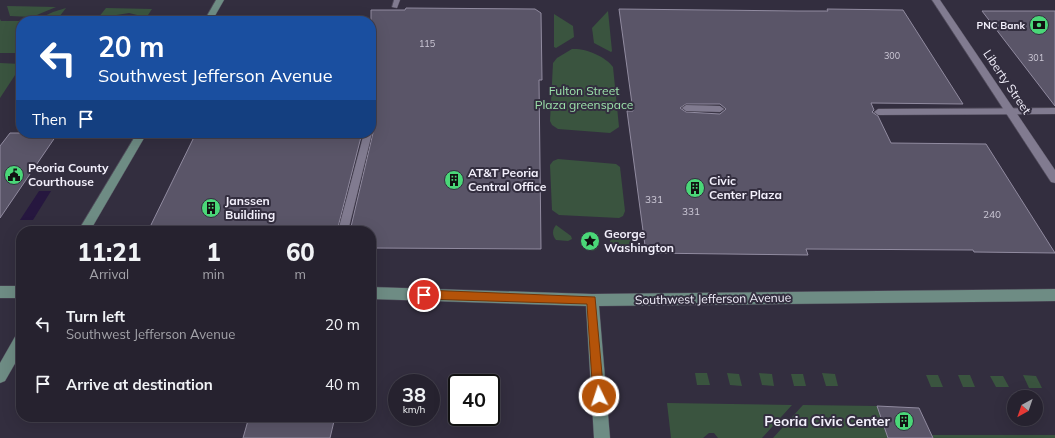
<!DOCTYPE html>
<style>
:root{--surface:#26222f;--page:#322f3b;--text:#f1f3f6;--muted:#a4a4aa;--line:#423f4b}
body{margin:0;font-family:Mulish,sans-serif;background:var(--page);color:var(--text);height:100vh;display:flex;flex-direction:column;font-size:15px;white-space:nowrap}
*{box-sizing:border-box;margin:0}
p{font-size:13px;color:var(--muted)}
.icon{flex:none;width:22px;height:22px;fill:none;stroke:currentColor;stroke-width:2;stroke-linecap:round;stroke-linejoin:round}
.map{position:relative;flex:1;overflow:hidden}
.side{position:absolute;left:16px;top:226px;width:360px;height:196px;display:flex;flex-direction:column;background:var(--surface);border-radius:16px;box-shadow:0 4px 16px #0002,0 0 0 1px var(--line)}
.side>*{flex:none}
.hud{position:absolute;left:16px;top:16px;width:360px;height:122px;border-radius:16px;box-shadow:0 4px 16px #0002,0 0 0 1px var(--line);background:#1a4fa0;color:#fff;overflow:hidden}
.needle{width:26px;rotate:220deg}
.fabs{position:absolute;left:1007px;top:390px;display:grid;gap:8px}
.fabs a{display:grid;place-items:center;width:36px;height:36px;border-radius:50%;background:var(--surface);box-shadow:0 4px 16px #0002,0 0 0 1px var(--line);font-size:20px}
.speed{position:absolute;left:388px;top:374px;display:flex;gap:8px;font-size:20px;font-weight:700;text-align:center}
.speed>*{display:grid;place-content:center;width:52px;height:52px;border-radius:50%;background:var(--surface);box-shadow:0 4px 16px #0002,0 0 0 1px var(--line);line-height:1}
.speed small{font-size:10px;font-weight:400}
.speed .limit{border:2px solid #111;border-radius:6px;background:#fff;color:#111}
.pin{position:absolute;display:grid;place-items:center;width:34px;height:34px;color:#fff;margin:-17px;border:2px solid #fff;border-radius:50%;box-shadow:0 1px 4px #0007}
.me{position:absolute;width:44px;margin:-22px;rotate:356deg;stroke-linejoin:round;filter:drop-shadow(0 0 3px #0008)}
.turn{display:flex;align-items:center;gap:14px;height:84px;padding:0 16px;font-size:18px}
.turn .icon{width:52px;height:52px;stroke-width:2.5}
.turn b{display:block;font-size:28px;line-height:34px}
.then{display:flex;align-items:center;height:38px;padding:0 16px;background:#0003;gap:8px;font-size:15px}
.eta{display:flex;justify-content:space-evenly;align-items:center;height:68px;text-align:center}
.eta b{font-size:24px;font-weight:800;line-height:28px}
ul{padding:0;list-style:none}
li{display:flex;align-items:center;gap:12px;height:60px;padding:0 16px}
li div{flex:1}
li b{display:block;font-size:15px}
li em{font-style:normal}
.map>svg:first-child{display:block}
.green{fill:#3a543f}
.water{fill:#26173f}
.building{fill:#5a5568;stroke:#918ba0;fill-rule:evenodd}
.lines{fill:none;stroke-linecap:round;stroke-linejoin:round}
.lane-casing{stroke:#4f4a59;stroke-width:1}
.street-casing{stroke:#4f4a59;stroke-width:1}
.secondary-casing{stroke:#4f4a59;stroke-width:1}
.lane{fill:#817b90;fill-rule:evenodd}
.street{fill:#817b90;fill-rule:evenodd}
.secondary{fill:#6e8c84;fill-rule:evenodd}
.route{fill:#b45309;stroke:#753606}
.labels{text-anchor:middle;stroke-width:4;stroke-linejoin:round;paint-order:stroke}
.far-number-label{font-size:9px;fill:#cdc9d7}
.far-poi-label{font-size:10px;font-weight:bold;fill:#f3f0fc;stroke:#332e3f;text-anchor:end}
.number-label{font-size:10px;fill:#cdc9d7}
.street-label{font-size:12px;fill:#f3f0fc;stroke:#332e3f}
.park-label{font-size:12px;fill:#9ce2ab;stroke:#332e3f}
.poi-label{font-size:12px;font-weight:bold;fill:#f3f0fc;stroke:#332e3f;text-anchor:start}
.near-poi-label{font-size:14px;font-weight:bold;fill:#f3f0fc;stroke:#332e3f;text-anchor:end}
</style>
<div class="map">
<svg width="1055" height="438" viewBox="0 0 1055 438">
<rect width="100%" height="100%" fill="#332e3f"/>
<g class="green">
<polygon points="7,6 56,7 32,17 10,16"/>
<polygon points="66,8 56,21 34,21 53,12"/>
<polygon points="106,8 152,9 146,18 140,18 141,16 129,13 98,18"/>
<polygon points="608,11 612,51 611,52 594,43 592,28"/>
<polygon points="554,14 573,26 574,37 556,48 554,47"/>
<polygon points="0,19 1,21 21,21 21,53 0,53"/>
<path d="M572,49c13,-1 33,7 41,18l6,60 -9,6 -52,-4 -6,-4 -2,-4 3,-58 4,-5z"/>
<polygon points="0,63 21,64 21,66 0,98"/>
<polygon points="558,159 616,164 620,167 625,211 623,216 619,218 559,215 552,210 550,165 553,161"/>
<path d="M556,225l15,11 1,3 -4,2 -12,-1c-4,-5 -4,-10 0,-15z"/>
<path d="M625,230l6,4c0,2 2,7 1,10 -1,8 -16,5 -21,2l-1,-5 8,-9z"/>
<circle cx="591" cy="243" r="8"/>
<polygon points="695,373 707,373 710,385 697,385"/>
<polygon points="727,373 739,374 742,386 730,385"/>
<polygon points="759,373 772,374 774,386 762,385"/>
<polygon points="822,373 835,374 838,386 826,386"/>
<polygon points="791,374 803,374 806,386 794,386"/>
<polygon points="926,375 938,375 943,387 931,387"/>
<polygon points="958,375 970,375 975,387 963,387"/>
<polygon points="1023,375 1036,376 1042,388 1029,388"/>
<polygon points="990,376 1003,376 1009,387 996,387"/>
<polygon points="667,403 792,405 762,438 718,438 714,433 709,433 703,438 671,438"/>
<polygon points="803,405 877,406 888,438 773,438"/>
<polygon points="932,435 1055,435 1055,438 933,438"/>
</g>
<polygon class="water" points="39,191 51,191 33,220 20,220"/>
<g class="building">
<polygon points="406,8 535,9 541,13 542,80 539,80 541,249 371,248 371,231 350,231 373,133 371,130 371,10 405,10"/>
<path d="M619,9l178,2h31l-1,-2 76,1 60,94 -92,-1 3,7 -2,2 6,4 13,27 95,1 69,109 -81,-1 -1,-2 -167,-1 2,6 -162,-2 -19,-142h6zM686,104h34l6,5 -6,5 -34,-2 -6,-4z"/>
<polygon points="982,11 1055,11 1055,106"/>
<polygon points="10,133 58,133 0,218 0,146"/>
<polygon points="196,133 362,133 337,231 148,231"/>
<polygon points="877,406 919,408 933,438 888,438"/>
<polygon points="249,417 335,417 330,438 243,438"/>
</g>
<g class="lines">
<defs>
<g id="lane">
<polygon points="394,0 400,0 397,8 392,7"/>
<polygon points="686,105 720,106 724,109 720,112 686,111 682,108"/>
<polygon points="1055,108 1055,114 878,115 874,112 878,109"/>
<polygon points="371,131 372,133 348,231 338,231 364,133 371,133"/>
</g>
<polygon id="street" points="932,0 940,0 1055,170 1055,183 1051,182"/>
<g id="secondary">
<polygon points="216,0 224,0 212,21 204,21"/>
<polygon points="137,133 147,133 90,231 78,231"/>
<rect x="0" y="286" width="21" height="12"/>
<polygon points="371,287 592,294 1055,289 1055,301 599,306 610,438 594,438 586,306 371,299"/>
<polygon points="21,334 21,353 5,381 0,383 0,363 16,335"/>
</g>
</defs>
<use href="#lane" class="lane-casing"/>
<use href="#street" class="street-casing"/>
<use href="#secondary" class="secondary-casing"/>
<use href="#lane" class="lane"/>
<use href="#street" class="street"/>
<use href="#secondary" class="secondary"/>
</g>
<polygon class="route" points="424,290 595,297 604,396 603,400 599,401 595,400 593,396 587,304 424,299 420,298 419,295 420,292"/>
<defs>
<symbol id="bank-disc" viewBox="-11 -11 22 22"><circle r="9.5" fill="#4ad778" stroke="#332e3f"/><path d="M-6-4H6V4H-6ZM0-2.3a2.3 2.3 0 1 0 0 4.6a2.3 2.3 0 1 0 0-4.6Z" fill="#111"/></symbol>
<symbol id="civic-disc" viewBox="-11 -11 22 22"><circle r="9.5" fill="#4ad778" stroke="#332e3f"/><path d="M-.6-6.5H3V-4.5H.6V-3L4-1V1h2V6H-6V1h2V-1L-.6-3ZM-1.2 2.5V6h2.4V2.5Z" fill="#111"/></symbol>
<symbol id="building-disc" viewBox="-11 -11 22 22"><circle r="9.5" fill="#4ad778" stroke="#332e3f"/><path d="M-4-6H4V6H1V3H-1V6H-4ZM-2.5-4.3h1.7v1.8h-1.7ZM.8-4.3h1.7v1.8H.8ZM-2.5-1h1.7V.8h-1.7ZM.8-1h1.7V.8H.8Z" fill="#111"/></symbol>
<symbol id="sight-disc" viewBox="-11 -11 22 22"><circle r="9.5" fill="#4ad778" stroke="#332e3f"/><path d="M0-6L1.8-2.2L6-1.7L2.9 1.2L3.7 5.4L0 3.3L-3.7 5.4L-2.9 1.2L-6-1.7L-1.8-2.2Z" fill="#111"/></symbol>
</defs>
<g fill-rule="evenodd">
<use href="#bank-disc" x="1028" y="14" width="22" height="22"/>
<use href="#civic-disc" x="3" y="164" width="22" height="22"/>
<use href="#building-disc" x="443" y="169" width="22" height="22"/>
<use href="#building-disc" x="684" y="177" width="22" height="22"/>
<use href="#building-disc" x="200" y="197" width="22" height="22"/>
<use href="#sight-disc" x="579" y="230" width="22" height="22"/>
<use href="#building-disc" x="893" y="410" width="22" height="22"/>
</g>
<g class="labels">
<g class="far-number-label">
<text x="427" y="47">115</text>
<text x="892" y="59">300</text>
<text x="1036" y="61">301</text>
</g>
<g class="far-poi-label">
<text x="1025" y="29">PNC Bank</text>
</g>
<g class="number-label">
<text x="654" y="203">331</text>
<text x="691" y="215">331</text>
<text x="992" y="218">240</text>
</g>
<g class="street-label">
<text transform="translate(1007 82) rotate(56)" y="4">Liberty Street</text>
<text transform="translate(713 299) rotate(-1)" y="4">Southwest Jefferson Avenue</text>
</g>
<g class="park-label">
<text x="584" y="95">Fulton Street<tspan x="584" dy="14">Plaza greenspace</tspan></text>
</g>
<g class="poi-label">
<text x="28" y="172">Peoria County<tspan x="28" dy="14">Courthouse</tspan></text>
<text x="468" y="177">AT&amp;T Peoria<tspan x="468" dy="14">Central Office</tspan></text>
<text x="709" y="185">Civic<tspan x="709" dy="14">Center Plaza</tspan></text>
<text x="225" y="205">Janssen<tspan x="225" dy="14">Buildiing</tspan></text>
<text x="604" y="238">George<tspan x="604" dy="14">Washington</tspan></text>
</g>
<g class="near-poi-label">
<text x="890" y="426">Peoria Civic Center</text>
</g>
</g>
</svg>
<div class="fabs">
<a><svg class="needle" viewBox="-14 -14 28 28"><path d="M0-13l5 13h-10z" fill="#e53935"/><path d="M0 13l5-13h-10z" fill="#a4a4aa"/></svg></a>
</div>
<div class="speed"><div>38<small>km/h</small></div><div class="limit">40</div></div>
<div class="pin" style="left:424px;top:295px;background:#d93025"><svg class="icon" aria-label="arrive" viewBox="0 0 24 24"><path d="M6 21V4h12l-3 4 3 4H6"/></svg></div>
<svg class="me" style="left:599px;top:396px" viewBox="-20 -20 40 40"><circle r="17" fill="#b45309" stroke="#fff" stroke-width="3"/><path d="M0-11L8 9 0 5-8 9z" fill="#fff"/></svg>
<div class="hud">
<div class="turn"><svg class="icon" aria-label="left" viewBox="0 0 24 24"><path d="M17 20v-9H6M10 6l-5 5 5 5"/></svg><div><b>20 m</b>Southwest Jefferson Avenue</div></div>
<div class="then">Then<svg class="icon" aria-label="arrive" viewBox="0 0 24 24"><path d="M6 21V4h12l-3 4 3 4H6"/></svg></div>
</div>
<section class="side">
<div class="eta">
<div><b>11:21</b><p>Arrival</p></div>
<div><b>1</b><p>min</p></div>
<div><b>60</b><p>m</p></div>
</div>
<ul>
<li><svg class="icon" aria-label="left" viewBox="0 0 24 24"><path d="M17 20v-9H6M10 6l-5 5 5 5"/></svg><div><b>Turn left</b><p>Southwest Jefferson Avenue</p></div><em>20 m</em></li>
<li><svg class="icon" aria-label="arrive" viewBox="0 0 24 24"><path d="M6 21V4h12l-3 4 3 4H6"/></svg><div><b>Arrive at destination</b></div><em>40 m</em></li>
</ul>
</section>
</div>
